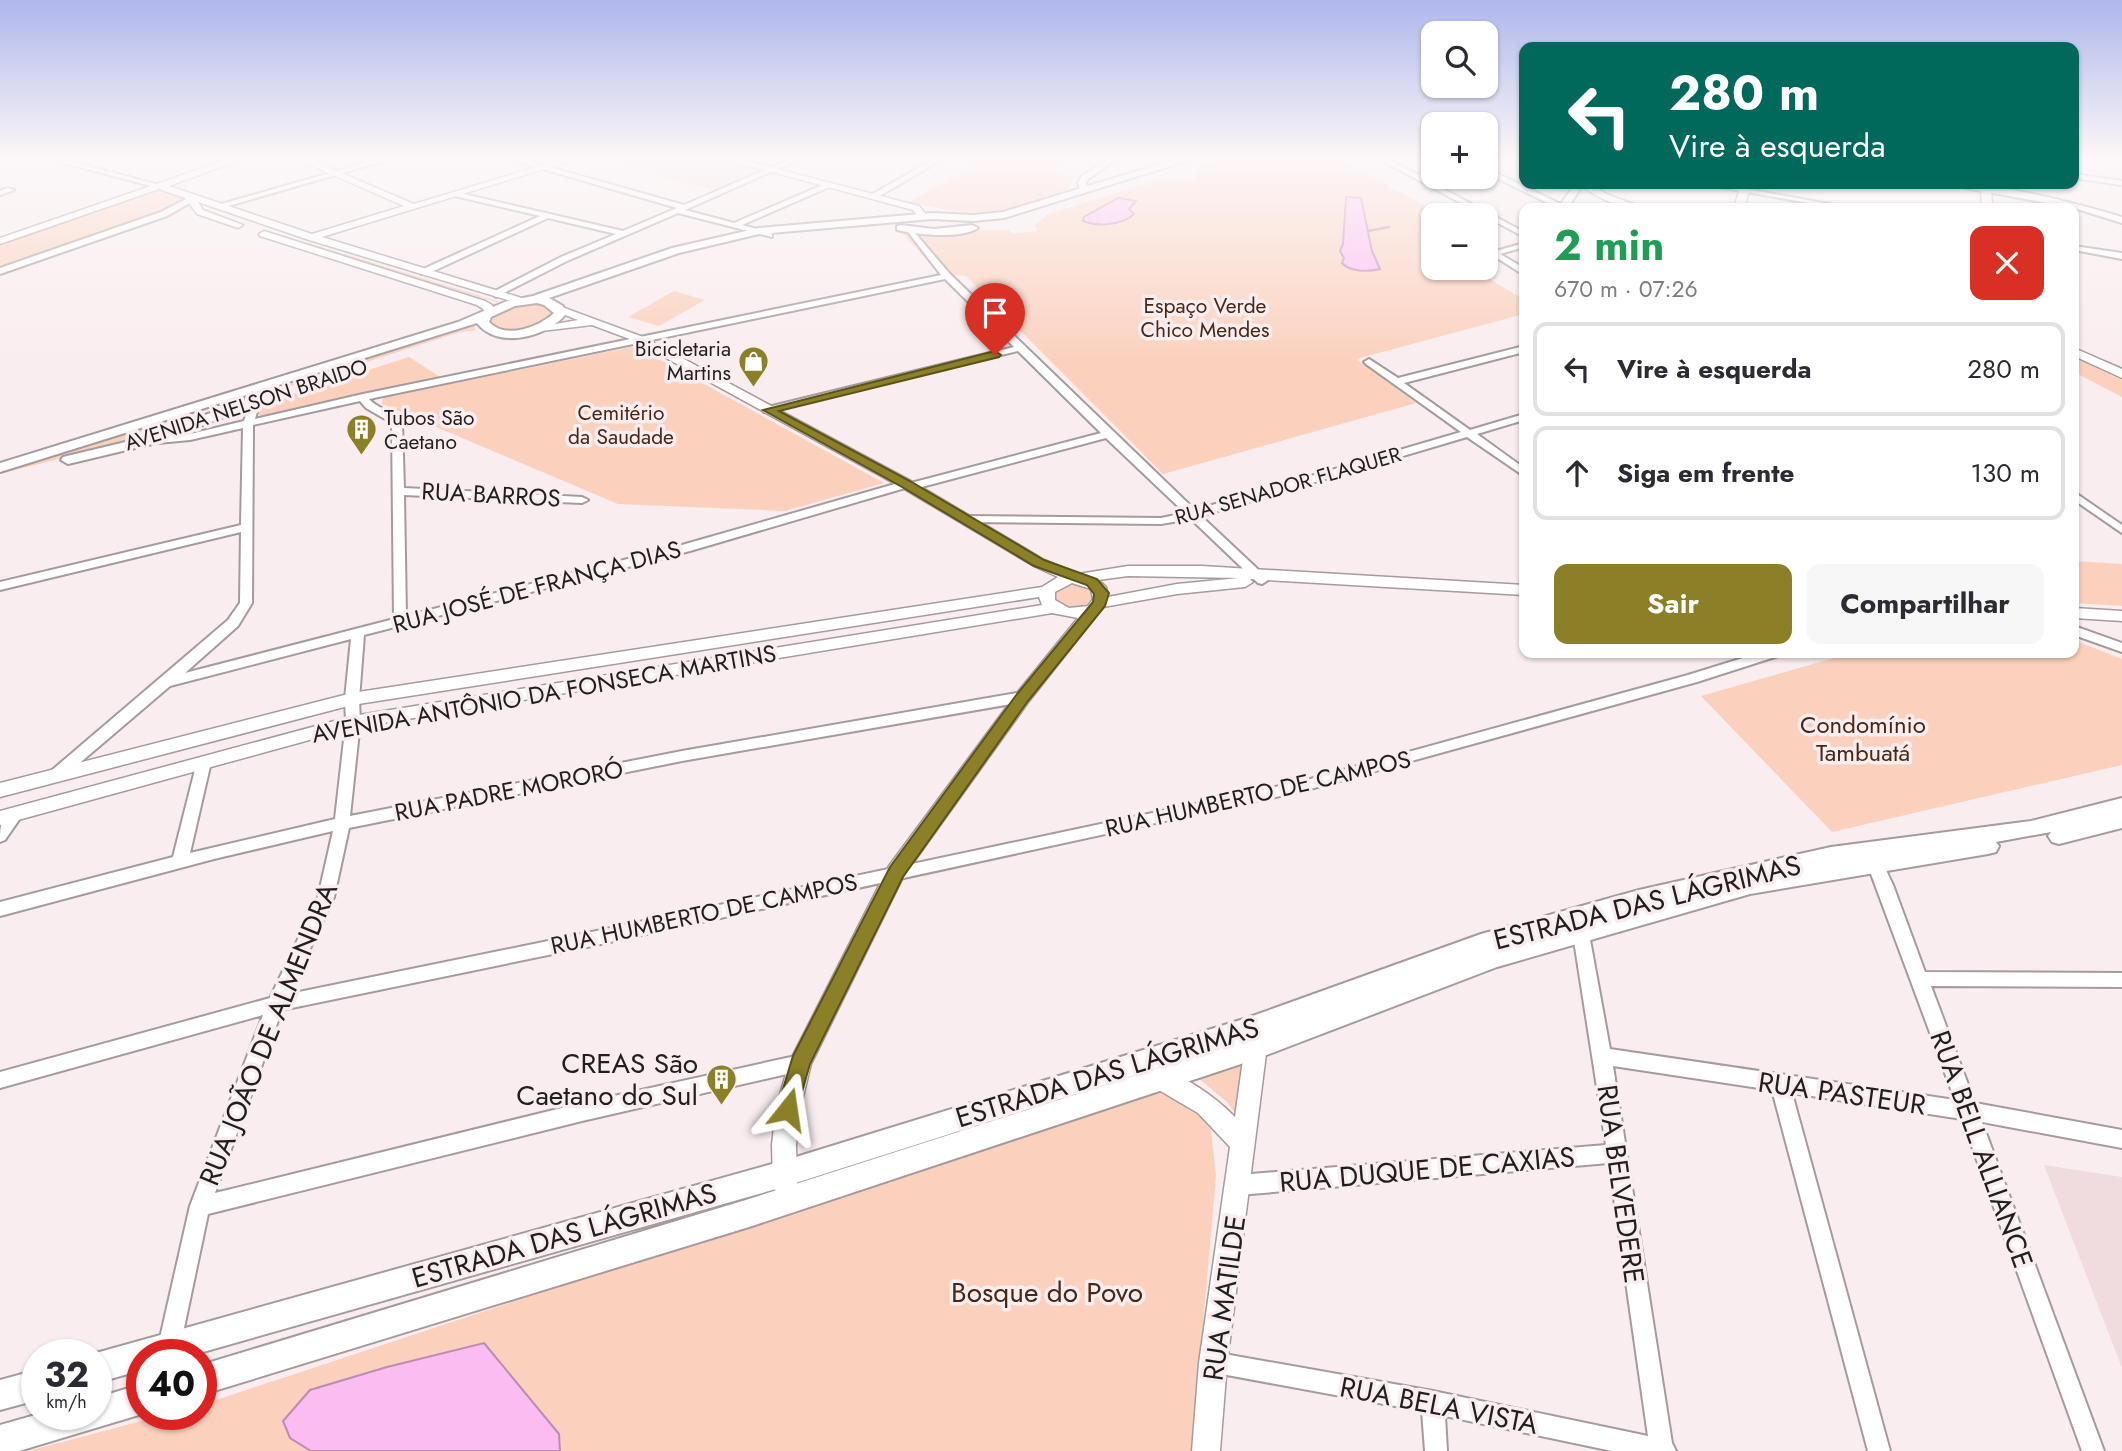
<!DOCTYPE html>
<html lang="pt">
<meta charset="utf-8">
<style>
:root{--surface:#fff;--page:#f7f7f7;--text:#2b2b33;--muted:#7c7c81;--line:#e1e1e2;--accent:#8b8027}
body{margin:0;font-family:Jost,sans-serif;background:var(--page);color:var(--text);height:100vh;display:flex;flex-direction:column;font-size:26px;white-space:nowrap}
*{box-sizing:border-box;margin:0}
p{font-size:23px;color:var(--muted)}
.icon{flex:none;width:38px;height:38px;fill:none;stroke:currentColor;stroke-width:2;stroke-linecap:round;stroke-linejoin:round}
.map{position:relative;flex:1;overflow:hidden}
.panel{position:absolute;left:1519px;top:203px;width:560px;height:455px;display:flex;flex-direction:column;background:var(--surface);border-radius:14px;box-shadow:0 2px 5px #0004}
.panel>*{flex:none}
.hud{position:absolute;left:1519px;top:42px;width:560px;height:147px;border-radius:14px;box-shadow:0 2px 5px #0004;background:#00695c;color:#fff;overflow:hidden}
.controls{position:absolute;left:1421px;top:21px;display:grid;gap:14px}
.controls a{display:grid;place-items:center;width:77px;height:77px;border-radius:14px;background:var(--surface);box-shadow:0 2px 5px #0004;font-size:35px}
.speed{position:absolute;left:21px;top:1339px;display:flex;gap:14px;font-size:35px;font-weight:700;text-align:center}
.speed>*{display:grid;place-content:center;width:91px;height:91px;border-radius:50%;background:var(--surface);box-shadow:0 2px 5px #0004;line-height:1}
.speed small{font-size:18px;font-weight:400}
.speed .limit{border:10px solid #d22;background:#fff;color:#111}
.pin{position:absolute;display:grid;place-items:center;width:60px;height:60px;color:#fff;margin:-72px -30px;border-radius:50% 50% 50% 0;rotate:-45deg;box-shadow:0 0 7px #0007}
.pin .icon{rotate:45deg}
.me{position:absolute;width:77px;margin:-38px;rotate:15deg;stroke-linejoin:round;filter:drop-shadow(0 0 5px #0008)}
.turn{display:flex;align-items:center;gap:24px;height:147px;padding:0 35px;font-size:32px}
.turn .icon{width:91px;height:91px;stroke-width:2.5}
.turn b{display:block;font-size:49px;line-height:60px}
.round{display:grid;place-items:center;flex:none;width:74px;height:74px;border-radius:14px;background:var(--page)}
.head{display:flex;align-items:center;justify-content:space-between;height:119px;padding:0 35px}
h1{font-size:42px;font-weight:700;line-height:52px;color:#1e9e55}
.button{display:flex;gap:14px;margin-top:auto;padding:14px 35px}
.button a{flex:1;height:80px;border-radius:14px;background:var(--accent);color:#fff;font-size:28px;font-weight:700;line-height:80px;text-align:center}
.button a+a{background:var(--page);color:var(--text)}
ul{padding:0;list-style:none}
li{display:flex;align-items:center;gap:21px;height:94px;margin:0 14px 10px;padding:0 21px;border:4px solid var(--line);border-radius:14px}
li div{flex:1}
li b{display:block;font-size:26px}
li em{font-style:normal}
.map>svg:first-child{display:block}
.built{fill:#f0dcde}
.green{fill:#fbd1be}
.water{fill:#fbbcf1;stroke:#ba8db2;stroke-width:2}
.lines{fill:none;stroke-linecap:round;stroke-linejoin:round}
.stream{stroke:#ba8db2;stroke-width:2.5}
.minor-casing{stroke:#a59b9c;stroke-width:4}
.tertiary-casing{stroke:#a59b9c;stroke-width:3}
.secondary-casing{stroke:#a59b9c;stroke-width:4}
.minor{fill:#fff;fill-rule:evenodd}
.tertiary{fill:#fff;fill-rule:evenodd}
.secondary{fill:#fff;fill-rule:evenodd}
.route{fill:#8b8027;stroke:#5a5319;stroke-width:2}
.labels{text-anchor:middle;stroke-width:7;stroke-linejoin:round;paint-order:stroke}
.far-park-label{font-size:21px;fill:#4a2614;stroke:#f9edef}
.far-poi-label{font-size:21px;fill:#211e1e;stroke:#f9edef;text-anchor:end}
.far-street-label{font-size:21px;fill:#211e1e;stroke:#f9edef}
.street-label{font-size:24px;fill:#211e1e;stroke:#f9edef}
.park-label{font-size:24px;fill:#4a2614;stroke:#f9edef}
.near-street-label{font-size:28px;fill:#211e1e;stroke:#f9edef}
.near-poi-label{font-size:28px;fill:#211e1e;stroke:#f9edef;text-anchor:end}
.near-park-label{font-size:28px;fill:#4a2614;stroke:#f9edef}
</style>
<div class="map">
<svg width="2122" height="1451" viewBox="0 0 2122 1451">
<rect width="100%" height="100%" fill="#f9edef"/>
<g class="built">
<polygon points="592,158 712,158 760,171 714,190"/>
<polygon points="2044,1165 2122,1177 2122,1368"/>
</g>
<g class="green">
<path d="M952,158h118l-21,13 27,6 -5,4 -3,10c-67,22 -88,28 -159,11l68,-38z"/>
<polygon points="1228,158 1338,158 1441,215 1433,215 1433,268 1472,268 1524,300 1524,314 1356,359 1416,403 1163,474 966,276 940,274 900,231 932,237 986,230 1009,230 1012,234 1038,231 1035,225 1049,214 1159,180 1194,180 1200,167"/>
<polygon points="155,189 185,198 179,207 0,270 0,242"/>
<polygon points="306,242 497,301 499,303 310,246"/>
<polygon points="674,291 705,300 659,326 628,317"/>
<path d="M541,304l12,5 1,4c-12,16 -47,27 -63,10 5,-19 34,-20 50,-19z"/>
<polygon points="473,324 476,330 457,333 248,400 243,398"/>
<polygon points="635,346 884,483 785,511 618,504 382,404 383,398"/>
<polygon points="409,357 443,379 266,417 259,415 259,405"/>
<polygon points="2074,357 2122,380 2122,397 2074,372"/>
<polygon points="150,425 159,427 158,433 0,474"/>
<polygon points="2074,561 2122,564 2122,606 2074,603"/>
<polygon points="1071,583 1091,587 1095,600 1087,607 1067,609 1053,599 1054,591"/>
<polygon points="2074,640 2122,659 2122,765 1832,832 1701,696 1852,653 2074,653"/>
<polygon points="1243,1062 1238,1117 1227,1102 1197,1077"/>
<polygon points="1161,1087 1192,1103 1211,1130 1216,1176 1192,1451 28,1451 168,1414 201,1414 201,1405"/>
</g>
<g class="water">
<path d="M1346,197l15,1 11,53 8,18c-12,3 -30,3 -38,-6l2,-5 -4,-7 3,-7z"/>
<path d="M1118,198l18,3 -7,8 5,5c-11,11 -37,13 -51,7l1,-4z"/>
<polygon points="484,1343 559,1434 560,1451 311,1451 290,1438 283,1421 310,1390 387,1367"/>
</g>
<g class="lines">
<polyline class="stream" points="1368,231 1389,227"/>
<defs>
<g id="minor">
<polygon points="45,158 57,158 163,186 159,188"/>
<polygon points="382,158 394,158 225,207 218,205"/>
<polygon points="505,158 517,158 684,205 793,158 802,158 685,210 734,223 827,183 834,185 742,225 772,233 772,237 678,213 567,261 496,297 492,294 493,292 561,257 616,234 548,218 427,274 421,274 421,270 540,216 455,196 455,192 623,231 677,208"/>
<polygon points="936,158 945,158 876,198 869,196"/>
<polygon points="1111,158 1119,158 1088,179 1086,183 1088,191 1081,193 1078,183 1082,176"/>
<polygon points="1377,158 1386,158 1418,175 1433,161 1433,167 1423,178 1524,232 1524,237"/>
<polygon points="1486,168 1561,204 1575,184 1583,184 1568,208 1558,208 1486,173"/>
<polygon points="2074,174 2122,181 2122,185 2074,178"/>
<polygon points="1702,184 1718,184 1852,208 1836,208"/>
<polygon points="7,188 14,190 0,195 0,191"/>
<polygon points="188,198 195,200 167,216 0,274 0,268 161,212"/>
<path d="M909,226l41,48 245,236 266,-78 -95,-68 -2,-2 5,-3 29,19 126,-32v6l-120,31 66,47 54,-16v6l-47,14 47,34v8l-57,-39 -266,79 65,61 2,3 -6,4 -4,-1 -67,-64 -30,5 -198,-2 -6,-3 6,-3 198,2 24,-5 -79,-75 -192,51 -9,-1 -215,63 -326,84 -5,64 1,23 -10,94 332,-65 341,-59 7,5 -7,5 -341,59 -333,67 -15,69 -45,97 298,-61 716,-152 385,-106 71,-22h21l-2,3 -81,26 -394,109 -716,156 -305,63 -67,183 367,-90 218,-48 6,2 3,6 -3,6 -6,2 -218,50 -374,93 -28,133 -3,7h-16l-3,-7 32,-141 73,-191 -263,73v-16l270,-74 48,-101 15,-66 -119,28 -214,57v-14l173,-45 24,-95 2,-4h10l2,4 -21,91 145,-34 11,-97 -1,-23 6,-60 -181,47 -109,93h-10l-2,-4 2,-4 177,-151 12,-17 1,-71 -241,58v-8l241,-57 2,-97 -53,12 -43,4 -5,-3 1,-2 47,-5 54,-13 3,-9 -4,-8 5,-3 4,1 5,10 -2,7 108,-25 578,-119 -36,-47zM945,279l69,68 -250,61v4l254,-61 83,82 -190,50 -9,-1 -220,63 -276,71 -2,-121 178,8 6,-3 -6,-3 -178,-9 -2,-66c-9,-11 -24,-13 -33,-23zM360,401l6,7 26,15 2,196 -209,54 53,-47 14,-23 1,-178z"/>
<polygon points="1524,243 1524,247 1500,254 1524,268 1524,275 1489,253"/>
<polygon points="2074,246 2122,253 2122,259 2074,250"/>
<polygon points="2074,492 2122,525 2122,533 2074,500"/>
<polygon points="2074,626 2122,643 2122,652 2074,635"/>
<path d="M15,808l5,2 3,4 -18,26 -5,2c0,-13 0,-29 15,-34z"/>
<polygon points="1872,849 1877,851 1893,885 1925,972 2122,973 2122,987 1931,986 1975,1103 2122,1130 2122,1148 1982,1122 2104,1451 2082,1451 1962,1119 1792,1093 1890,1451 1868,1451 1772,1090 1613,1066 1672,1443 1676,1451 1612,1451 1445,1416 1447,1451 1425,1451 1422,1411 1205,1371 1202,1363 1205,1355 1213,1352 1433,1391 1648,1436 1609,1163 1239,1195 1232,1192 1229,1185 1232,1178 1239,1175 1606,1145 1573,934 1569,924 1571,919 1577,917 1583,919 1589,934 1610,1049 1955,1100 1864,855 1867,851"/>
</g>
<g id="tertiary">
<polygon points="232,158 245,158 169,186 312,234 404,206 294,158 306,158 414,204 566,158 580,158 322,237 525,299 525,303 521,304 309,240 198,202 203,210 243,225 238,228 197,214 185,198 159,189 0,244 0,238"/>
<polygon points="720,158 735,158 919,206 928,217 920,219 913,210"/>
<path d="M1580,184h11l15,10 38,14c-22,1 -47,-9 -64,-24z"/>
<polygon points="1741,184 1751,184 1744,208 1734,208"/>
<polygon points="1981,184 1991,184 1992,208 1982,208"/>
<polygon points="264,231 485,301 492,305 496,313 486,315 483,309 477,305 260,236 259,234"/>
<path d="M559,306l84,31 268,144 133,79 34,14 50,-8h74l322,19v10l-274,-16 3,3 -8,5 -68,7 -74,13 -74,94 -126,176 -92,187 -11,45 -4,36 1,39 -3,8 -9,4 -9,-4 -3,-8 -1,-39 4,-36 13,-46 100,-197 128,-173 61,-75 -26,-5 -699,115 -353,97v-14l353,-95 689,-111 -3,-8 -687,108 -352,92v-14l352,-90 690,-106 16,-10 -24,-11 -133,-79 -266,-146 -43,-16 -59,7v-4l45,-8 -23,-9 -2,-2zM1128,576l111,2 -62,6 -69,13 -2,-10 -8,-7zM1072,583l19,6 2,10 -5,7 -19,2 -14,-8v-8z"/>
<polygon points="2074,348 2122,369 2122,378 2074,356"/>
<polygon points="2074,608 2122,611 2122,621 2074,618"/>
<path d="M1257,1028l8,3 3,7 -41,325 -7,88h-28l7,-88 31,-216 -32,-34 -46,-27 -3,-7 3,-7 8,-4c29,11 53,27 75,49l11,-79 3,-7z"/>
</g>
<g id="secondary">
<path d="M1180,158h16l-192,60 -31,3 -41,-2 -173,15 -80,19 -130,45 14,8 3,8c-19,23 -68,36 -89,9l-477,149v-9l458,-141 49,-21 26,-5 139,-48 87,-20 173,-15 41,2 30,-3zM537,303l7,2 10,8c-15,14 -48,27 -65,9l2,-5 24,-11z"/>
<path d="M1944,184c51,-2 128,18 178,33v6l-48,-15z"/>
<path d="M901,225l33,4 38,-4 6,3c-17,11 -61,7 -81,2v-4z"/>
<polygon points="249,399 254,400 254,406 152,444 68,464 61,460 63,457 142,438"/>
<polygon points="2122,798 2122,828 2059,844 2052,842 2048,836 2051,832 1996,842 1999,846 1996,852 1988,854 1750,894 1497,967 1256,1059 749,1227 201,1395 201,1365 749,1199 1239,1042 783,1187 196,1354 142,1354 142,1370 96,1383 96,1354 93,1354 96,1353 783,1161 1247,1018 1481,934 1639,890 1831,847 2031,821"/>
<polygon points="37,1370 37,1400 0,1410 0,1380"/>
<polygon points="142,1384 142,1414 19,1451 0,1451 0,1425 39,1414 96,1414 96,1398"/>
</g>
</defs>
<use href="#minor" class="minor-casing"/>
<use href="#tertiary" class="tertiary-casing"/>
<use href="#secondary" class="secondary-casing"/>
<use href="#minor" class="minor"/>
<use href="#tertiary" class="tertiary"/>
<use href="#secondary" class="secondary"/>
</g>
<linearGradient id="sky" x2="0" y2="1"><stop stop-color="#afb7ec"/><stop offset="0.44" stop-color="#fcf7f8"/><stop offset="1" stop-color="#fcf7f8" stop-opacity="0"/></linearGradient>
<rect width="2122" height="361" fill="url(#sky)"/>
<polygon class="route" points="995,351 1001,355 999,357 779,411 910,481 1044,560 1097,579 1109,593 1105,606 1028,701 903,877 810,1064 795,1116 788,1119 780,1116 777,1109 793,1056 890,867 1017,694 1093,602 1094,594 1087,585 1034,566 902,487 763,410"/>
<defs>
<symbol id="shop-pin" viewBox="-11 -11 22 30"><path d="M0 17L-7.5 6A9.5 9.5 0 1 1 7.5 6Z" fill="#8b8027" stroke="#f9edef"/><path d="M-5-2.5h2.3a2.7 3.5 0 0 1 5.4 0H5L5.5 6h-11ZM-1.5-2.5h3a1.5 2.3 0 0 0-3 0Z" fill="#fff"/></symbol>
<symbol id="building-pin" viewBox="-11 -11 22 30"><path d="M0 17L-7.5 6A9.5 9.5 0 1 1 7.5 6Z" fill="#8b8027" stroke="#f9edef"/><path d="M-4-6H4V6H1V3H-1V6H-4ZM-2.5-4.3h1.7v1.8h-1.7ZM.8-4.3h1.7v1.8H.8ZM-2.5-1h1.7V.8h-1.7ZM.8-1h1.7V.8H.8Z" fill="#fff"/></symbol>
</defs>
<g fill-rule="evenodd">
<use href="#shop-pin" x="736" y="344" width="35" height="47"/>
<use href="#building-pin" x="344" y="412" width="35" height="47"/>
<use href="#building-pin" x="704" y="1062" width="35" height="47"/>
</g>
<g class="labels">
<g class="far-park-label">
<text x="1205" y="313">Espaço Verde<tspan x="1205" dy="24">Chico Mendes</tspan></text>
<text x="621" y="420">Cemitério<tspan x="621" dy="24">da Saudade</tspan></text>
</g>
<g class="far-poi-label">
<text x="731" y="356">Bicicletaria<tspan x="731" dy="24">Martins</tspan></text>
<text x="384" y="425" text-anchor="start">Tubos São<tspan x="384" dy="24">Caetano</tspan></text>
</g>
<g class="far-street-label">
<text transform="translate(246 405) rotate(-18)" y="7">AVENIDA NELSON BRAIDO</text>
<text transform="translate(1288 486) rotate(-16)" y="7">RUA SENADOR FLAQUER</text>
</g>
<g class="street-label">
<text transform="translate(491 495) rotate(3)" y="8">RUA BARROS</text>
<text transform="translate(537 587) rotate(-15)" y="8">RUA JOSÉ DE FRANÇA DIAS</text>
<text transform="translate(544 694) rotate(-10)" y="8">AVENIDA ANTÔNIO DA FONSECA MARTINS</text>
<text transform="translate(509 791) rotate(-11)" y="8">RUA PADRE MORORÓ</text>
<text transform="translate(1258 794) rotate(-13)" y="8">RUA HUMBERTO DE CAMPOS</text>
<text transform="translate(704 914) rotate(-12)" y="8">RUA HUMBERTO DE CAMPOS</text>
</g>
<g class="park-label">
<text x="1863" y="733">Condomínio<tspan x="1863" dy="28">Tambuatá</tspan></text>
</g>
<g class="near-street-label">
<text transform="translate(1647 902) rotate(-14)" y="10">ESTRADA DAS LÁGRIMAS</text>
<text transform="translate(268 1034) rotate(-68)" y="10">RUA JOÃO DE ALMENDRA</text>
<text transform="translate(1107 1072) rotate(-17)" y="10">ESTRADA DAS LÁGRIMAS</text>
<text transform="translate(1842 1093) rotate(8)" y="10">RUA PASTEUR</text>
<text transform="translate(1982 1149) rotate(70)" y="10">RUA BELL ALLIANCE</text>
<text transform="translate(1427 1169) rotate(-5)" y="10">RUA DUQUE DE CAXIAS</text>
<text transform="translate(1621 1184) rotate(82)" y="10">RUA BELVEDERE</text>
<text transform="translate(564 1235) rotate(-16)" y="10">ESTRADA DAS LÁGRIMAS</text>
<text transform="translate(1224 1298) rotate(-82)" y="10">RUA MATILDE</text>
<text transform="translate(1439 1405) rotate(11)" y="10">RUA BELA VISTA</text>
</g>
<g class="near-poi-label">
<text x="698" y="1073">CREAS São<tspan x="698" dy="32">Caetano do Sul</tspan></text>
</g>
<g class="near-park-label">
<text x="1047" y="1302">Bosque do Povo</text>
</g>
</g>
</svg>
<div class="controls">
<a><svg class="icon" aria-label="search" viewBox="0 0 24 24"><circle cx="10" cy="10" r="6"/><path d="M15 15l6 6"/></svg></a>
<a>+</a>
<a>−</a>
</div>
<div class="speed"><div>32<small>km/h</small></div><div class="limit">40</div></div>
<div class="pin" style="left:995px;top:355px;background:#d93025"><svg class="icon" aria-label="arrive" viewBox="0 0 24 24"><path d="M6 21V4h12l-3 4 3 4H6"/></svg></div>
<svg class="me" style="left:788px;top:1109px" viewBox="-20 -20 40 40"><path d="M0-17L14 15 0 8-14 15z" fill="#8b8027" stroke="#fff" stroke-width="4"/></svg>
<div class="hud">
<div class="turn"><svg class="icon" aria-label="left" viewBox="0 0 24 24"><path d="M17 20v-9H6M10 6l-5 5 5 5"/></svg><div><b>280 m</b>Vire à esquerda</div></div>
</div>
<section class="panel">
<div class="head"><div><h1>2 min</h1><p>670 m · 07:26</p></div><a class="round" style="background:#d93025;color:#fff"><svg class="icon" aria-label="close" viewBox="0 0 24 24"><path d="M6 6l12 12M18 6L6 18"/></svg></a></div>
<ul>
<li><svg class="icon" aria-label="left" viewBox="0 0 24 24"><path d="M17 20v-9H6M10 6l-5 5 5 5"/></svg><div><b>Vire à esquerda</b></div><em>280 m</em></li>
<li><svg class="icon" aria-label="ahead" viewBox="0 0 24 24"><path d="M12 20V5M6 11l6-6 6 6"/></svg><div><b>Siga em frente</b></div><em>130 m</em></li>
</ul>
<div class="button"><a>Sair</a><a>Compartilhar</a></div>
</section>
</div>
